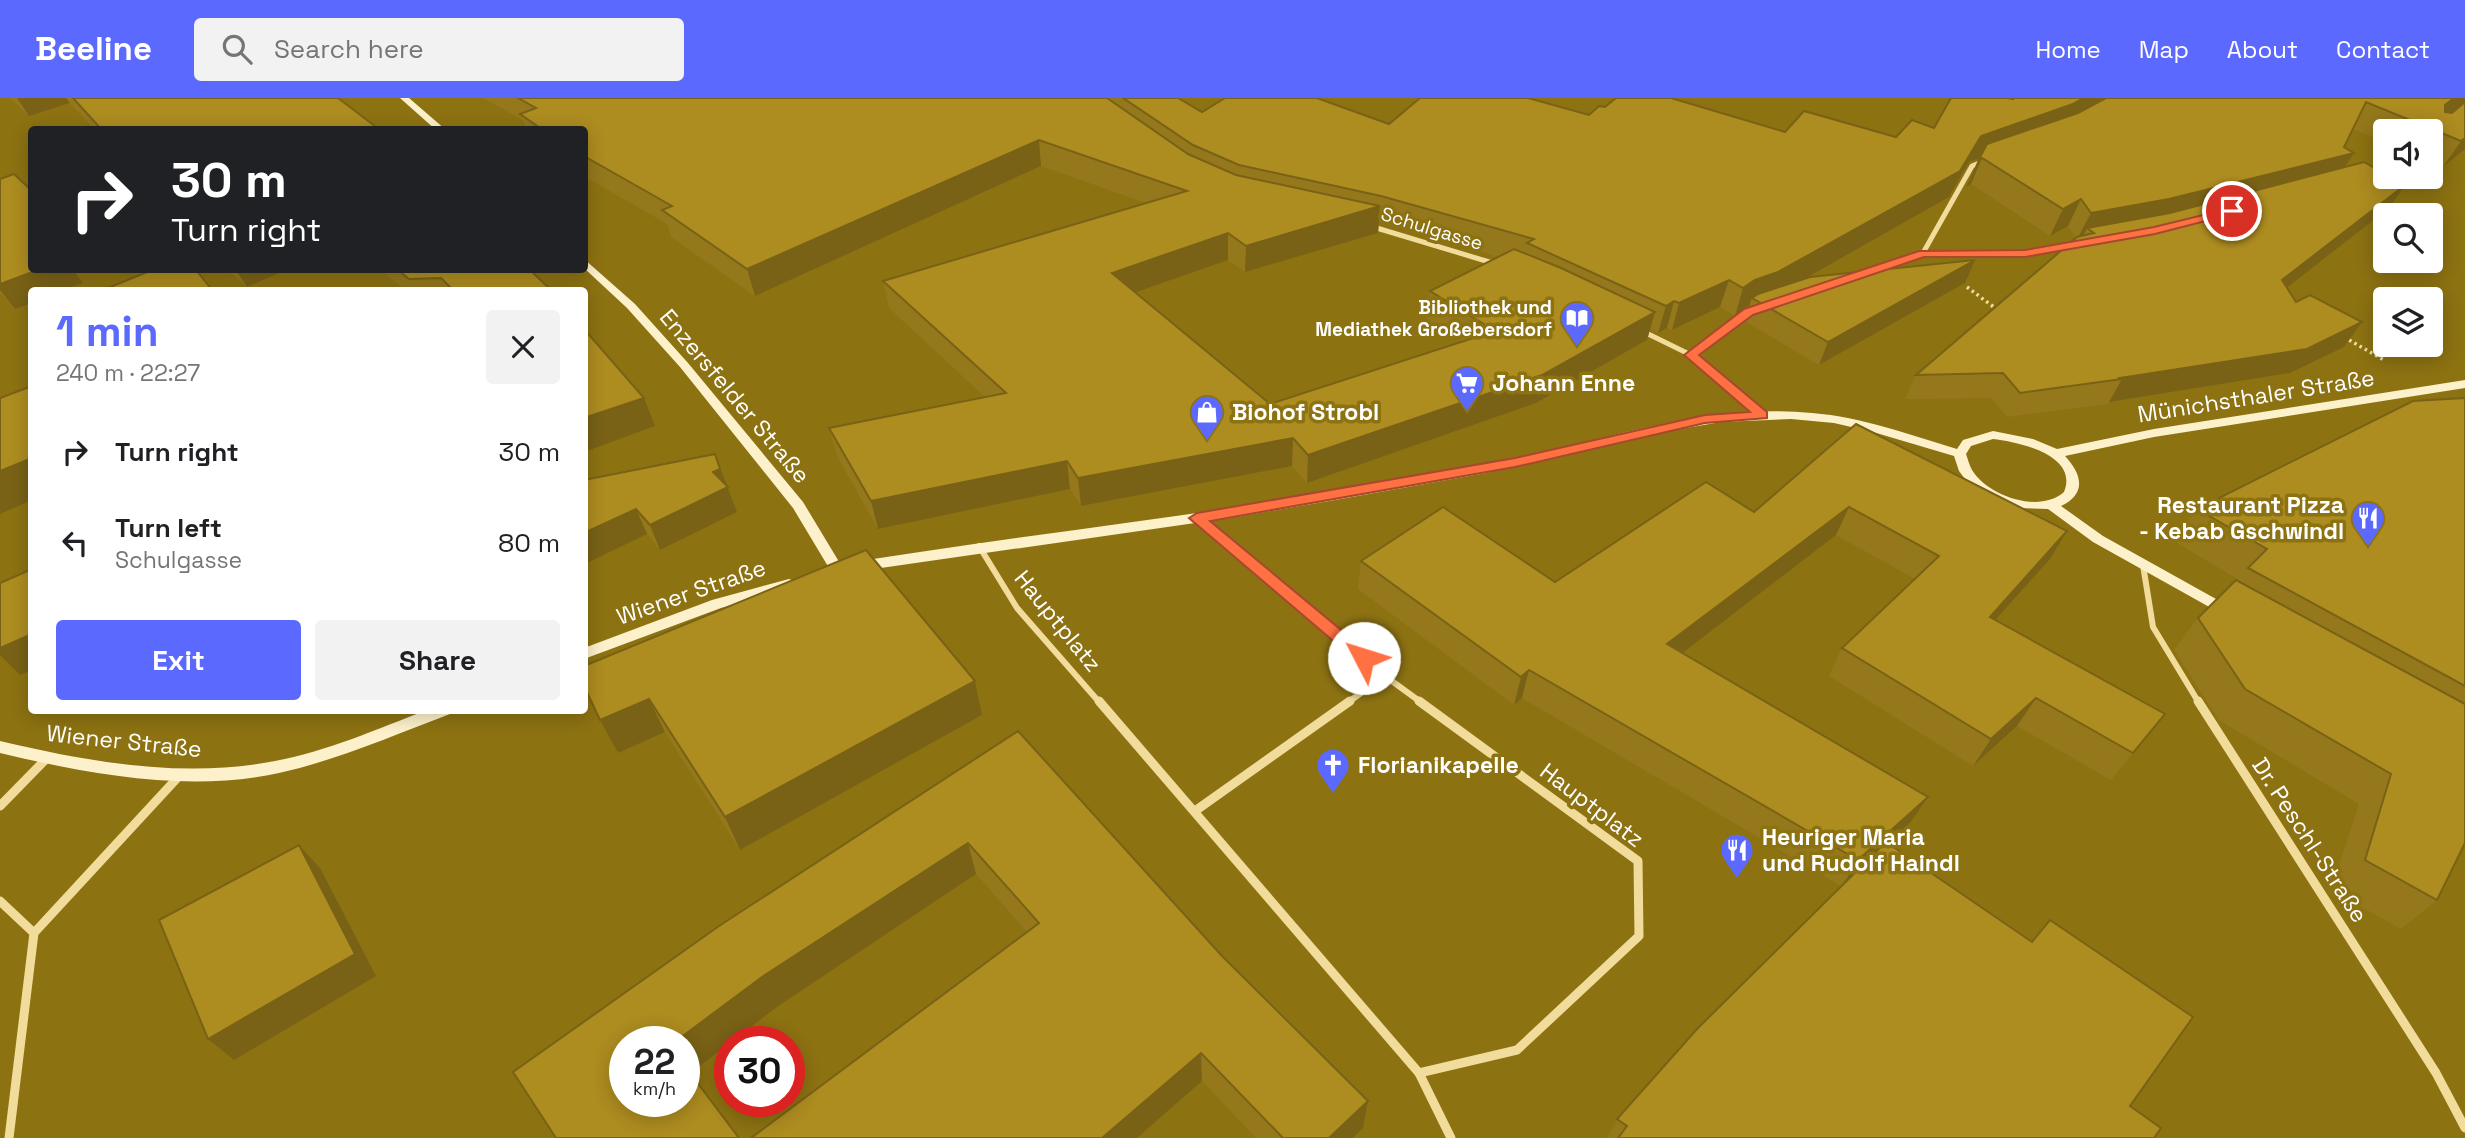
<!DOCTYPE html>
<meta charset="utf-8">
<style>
:root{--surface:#fff;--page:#f2f2f2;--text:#202124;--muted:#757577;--accent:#5c69ff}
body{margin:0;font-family:"Space Grotesk",sans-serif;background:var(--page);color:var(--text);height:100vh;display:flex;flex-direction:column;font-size:26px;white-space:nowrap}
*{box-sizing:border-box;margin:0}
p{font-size:23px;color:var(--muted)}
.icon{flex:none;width:38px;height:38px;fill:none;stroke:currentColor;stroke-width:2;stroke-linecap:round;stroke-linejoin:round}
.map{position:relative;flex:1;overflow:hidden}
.panel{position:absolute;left:28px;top:189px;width:560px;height:427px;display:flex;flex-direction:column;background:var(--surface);border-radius:7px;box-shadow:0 4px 18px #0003}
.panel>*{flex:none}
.top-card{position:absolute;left:28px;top:28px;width:560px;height:147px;border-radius:7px;box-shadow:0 4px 18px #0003;background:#202124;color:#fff;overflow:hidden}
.fabs{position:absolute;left:2373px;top:21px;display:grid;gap:14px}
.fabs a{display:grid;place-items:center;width:70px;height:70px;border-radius:7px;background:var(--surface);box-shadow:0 4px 18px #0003;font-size:35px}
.speed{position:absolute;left:609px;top:928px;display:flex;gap:14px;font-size:35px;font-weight:700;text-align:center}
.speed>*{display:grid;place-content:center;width:91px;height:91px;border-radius:50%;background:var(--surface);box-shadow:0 4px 18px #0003;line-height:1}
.speed small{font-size:18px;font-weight:400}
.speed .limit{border:10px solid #d22;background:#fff;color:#111}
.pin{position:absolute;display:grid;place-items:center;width:60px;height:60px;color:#fff;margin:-30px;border:4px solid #fff;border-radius:50%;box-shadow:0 2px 7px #0007}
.me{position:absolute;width:77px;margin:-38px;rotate:310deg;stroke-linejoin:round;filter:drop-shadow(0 0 5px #0008)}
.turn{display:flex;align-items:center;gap:24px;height:147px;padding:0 28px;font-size:32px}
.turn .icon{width:91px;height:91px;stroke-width:2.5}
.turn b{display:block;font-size:49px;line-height:60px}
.round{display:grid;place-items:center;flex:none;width:74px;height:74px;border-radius:7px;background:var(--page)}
.overview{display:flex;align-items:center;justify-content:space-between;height:119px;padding:0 28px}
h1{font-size:42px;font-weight:700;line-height:52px;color:var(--accent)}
.cta{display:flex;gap:14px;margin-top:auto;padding:14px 28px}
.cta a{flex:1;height:80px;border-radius:7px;background:var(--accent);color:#fff;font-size:28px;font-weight:700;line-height:80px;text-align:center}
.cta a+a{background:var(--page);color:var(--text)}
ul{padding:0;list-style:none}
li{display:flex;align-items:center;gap:21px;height:91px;padding:0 28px}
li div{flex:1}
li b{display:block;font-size:26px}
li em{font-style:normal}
header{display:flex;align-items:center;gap:42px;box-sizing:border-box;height:98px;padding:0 35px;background:var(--accent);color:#fff}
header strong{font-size:33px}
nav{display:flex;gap:38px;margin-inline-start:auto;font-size:24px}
.search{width:490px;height:63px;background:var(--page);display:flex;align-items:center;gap:18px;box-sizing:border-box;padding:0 24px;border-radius:7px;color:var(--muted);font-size:26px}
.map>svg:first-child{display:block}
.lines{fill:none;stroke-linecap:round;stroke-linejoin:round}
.path{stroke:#f1dc9c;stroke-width:3.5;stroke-dasharray:2.5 3.5;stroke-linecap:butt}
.street-far2{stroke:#f1dc9c;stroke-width:5}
.street-far1{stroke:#f1dc9c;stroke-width:6}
.street{stroke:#f1dc9c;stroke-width:9}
.secondary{fill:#fcf1ca;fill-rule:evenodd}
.wall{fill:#95781c;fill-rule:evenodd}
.shaded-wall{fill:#796216}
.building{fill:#ad8c20;stroke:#796216;stroke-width:2}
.route{fill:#ff7043;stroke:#a6492c;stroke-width:2}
.labels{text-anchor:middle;stroke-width:7;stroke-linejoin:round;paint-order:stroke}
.far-street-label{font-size:19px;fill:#fff;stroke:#8d7212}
.far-poi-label{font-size:19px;font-weight:bold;fill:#fff;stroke:#8d7212;text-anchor:end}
.poi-label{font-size:23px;font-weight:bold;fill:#fff;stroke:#8d7212;text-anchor:start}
.street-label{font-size:23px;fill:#fff;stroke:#8d7212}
</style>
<header>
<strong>Beeline</strong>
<div class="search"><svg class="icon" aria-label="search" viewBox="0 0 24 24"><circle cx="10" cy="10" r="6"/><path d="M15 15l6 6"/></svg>Search here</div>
<nav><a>Home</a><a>Map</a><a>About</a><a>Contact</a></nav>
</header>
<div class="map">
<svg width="2465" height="1040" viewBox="0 0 2465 1040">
<rect width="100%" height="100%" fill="#8d7212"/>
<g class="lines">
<g class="path">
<polyline points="1967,189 1999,213"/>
<polyline points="2344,239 2384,262"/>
</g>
<g class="street-far2">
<polyline points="2368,73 2385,65"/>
<polyline points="1370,128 1496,166"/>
<polyline points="1923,155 2025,156 2075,147"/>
<polyline points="1863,175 1923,155 1972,68 1982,64"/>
<polyline points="1640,232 1691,257 1701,265"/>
<polyline points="1691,257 1748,214 1756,211"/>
</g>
<g class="street-far1">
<polyline points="1699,263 1762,317"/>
<polyline points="1197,420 1385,578 1422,605"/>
<polyline points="979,448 1017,510 1100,605"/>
<polyline points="2143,467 2153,529 2199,605"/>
<polyline points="1347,605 1385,578"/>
</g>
<g class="street">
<polyline points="1099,603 1419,975 1517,952 1639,838 1638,763 1419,603"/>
<polyline points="2198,603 2436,975 2465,1030"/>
<polyline points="0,708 47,660"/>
<polyline points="1195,713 1350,603"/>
<polyline points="0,803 34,835"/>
<polyline points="1419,975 1451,1040"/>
<polyline points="9,1040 34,835 180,677"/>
</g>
<g class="secondary">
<polygon points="400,0 409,0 446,32 436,32"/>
<polygon points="584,161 635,206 688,265 803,404 844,472 842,475 832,475 793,410 680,269 627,210 584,170"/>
<path d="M2465,282v8l-311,49 -89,19c17,18 22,38 -4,50l42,30 131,73 2,4 -2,4 -5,1 -136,-76 -45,-33 -29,-1 -22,-6 -16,-9 -13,-10 -9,-12 -5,-15 -81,-24 -39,-9 -43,-4 -70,3 -69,12 -166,39 -145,26 -111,19 -370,53 -7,-5 7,-5 53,-8c153,-23 306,-41 459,-67 59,-11 119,-21 178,-35 85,-21 173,-47 262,-38 50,4 98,22 145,36l6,-9 30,-9 40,8 24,10 97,-20zM1993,341c26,3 86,16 71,53 -25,22 -76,4 -92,-22 -3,-5 -4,-11 -6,-16l5,-8z"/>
<polygon points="789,481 794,483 796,486 794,489 721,510 584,561 584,550 712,502"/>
<path d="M427,612h25l-2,4c-56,21 -112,46 -171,59 -91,20 -190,1 -279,-20v-12c89,21 184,38 275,20 53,-10 102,-32 152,-51z"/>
</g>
</g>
<g class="wall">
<polygon points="10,0 338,0 380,32 95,32 70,5 29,18"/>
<path d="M483,0h695l24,14 187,12 200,-9 16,-8 180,25 111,5 38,-9 17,-30h514v4l-14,11 14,36 -22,18 -12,-6v-30h-46v11l-32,-13 -9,18 1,20 44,41 -102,80 9,14 66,20 -18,25 -54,26 -181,29 -1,2 -101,13 -16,-19 -86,1 11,-24 160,-137 -8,-12 -18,10 -79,-52 -5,3 13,-29 -10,4 -20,35 -141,80 157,6 -146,82 -75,-44 5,-15 -3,1 -11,9 -15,-9 -48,23 -5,-2 -9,5 -8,-4 -3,11 -111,63 -229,80 -15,-17 -211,40 -11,-17 -192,40 -41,-73 -8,-28 156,-31 -96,-89 -6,-27 263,-78 -105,-37 -286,130 -84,-59 -4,-13 -83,-48v-46h-57l-4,-10zM1379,124l119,35 -68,34 -4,27 38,24 -194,62 -135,-111 93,-33 17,12 133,-39z"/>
<polygon points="0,81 32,172 83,185 63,192 32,192 32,205 15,211 0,195"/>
<polygon points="228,172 286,172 247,189"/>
<polygon points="381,172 530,172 551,192 405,192"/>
<polygon points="2465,300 2465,745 2437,802 2401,831 2331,792 2359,706 2219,622 2174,552 2198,520 2239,482 2174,443 2197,411"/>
<polygon points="1856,326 2050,461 1995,522 2165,616 2111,682 2017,628 1973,668 1829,578 1842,550 1915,481 1836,437 1683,555 1928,699 1910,725 1889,745 2032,843 2050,822 2130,1008 2154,1040 1607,1040 1617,1021 1841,788 1522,600 1514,607 1358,491 1361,463 1555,484 1754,414"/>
<polygon points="715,356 737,414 660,452 647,436 585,466 584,382"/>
<polygon points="975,583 982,617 740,752 665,634 618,655 584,588"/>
<polygon points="1018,633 1222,858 1368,1003 1363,1030 1353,1040 1256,1040 1202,983 1137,1040 751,1040 1027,834 976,776 777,909 730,943 730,945 690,975 556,1040"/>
</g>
<g class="shaded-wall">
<polygon points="17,0 66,0 70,5 29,18"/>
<polygon points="2084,0 2119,0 2061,31 1969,64 1949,99 1769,201 1752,200 1749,208 1746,209 1735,218 1743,190 1981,38"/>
<polygon points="2454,0 2465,0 2465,4 2430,30 2445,7"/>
<polygon points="2465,40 2465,51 2443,69 2461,43"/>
<polygon points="1039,42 1041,68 755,198 747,171"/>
<polygon points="2354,55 2337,81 2094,135 2087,130 2082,141 2077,141 2091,115"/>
<polygon points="1982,60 1971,86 1966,89 1978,63"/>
<polygon points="2405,87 2389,110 2266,206 2282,182"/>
<polygon points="2081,101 2068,128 2050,138 2063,111"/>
<polygon points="1380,108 1378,135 1245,174 1246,148"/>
<polygon points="1228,135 1228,162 1114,202 1112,175"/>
<polygon points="1975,162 1965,185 1819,267 1828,244"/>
<polygon points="38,172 73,172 83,185 63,192 32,192 32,205 15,211 0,192 0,186"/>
<polygon points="236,172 286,172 247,189"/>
<polygon points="1729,182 1720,209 1672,232 1679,205"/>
<polygon points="1674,203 1667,230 1658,235 1666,208"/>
<polygon points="1655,214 1647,242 1536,305 1307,385 1308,357"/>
<polygon points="2362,224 2344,249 2290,275 2109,304 2122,281 2120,280"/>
<polygon points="644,300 655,328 584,354 584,320"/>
<polygon points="1293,340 1292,368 1081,408 1078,380"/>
<polygon points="715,356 737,414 660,452 650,427 713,374"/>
<polygon points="32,360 32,402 0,416 0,373"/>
<polygon points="1067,363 1070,391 878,431 871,403"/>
<polygon points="1849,409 1836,437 1658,574 1667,546"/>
<polygon points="636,411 647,436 585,466 584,435"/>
<polygon points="2067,433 2050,461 1973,547 1990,519"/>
<polygon points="32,536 32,572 20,577 0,557 0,550"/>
<polygon points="1529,572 1522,600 1514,607 1521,579"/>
<polygon points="975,583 982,617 740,752 725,719"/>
<polygon points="2036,600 2017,628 1973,668 1991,641"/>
<polygon points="649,601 665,634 618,655 600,622"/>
<polygon points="183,612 194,612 187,616"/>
<polygon points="1928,699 1910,725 1842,788 1858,762"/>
<polygon points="968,745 976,776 777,909 732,943 730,943 730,945 689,976 684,969 684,943 676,943 762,879"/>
<polygon points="299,747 320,770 376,878 234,962 208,941"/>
<polygon points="1201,955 1202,983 1137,1040 1102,1040"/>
<polygon points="1368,1003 1363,1030 1353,1040 1329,1040"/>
</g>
<g class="building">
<polygon points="73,0 338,0 380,32 102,32"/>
<polygon points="518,0 1107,0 1188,56 1236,77 1380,108 1246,148 1228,135 1112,175 1270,306 1495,233 1430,193 1514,151 1561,170 1655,214 1542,277 1308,357 1293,340 1078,380 1067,363 871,403 829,330 1006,295 883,183 1187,93 1039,42 747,171 662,112 672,108 584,58 584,32 543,32 520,16 536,10"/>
<polygon points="1123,0 1178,0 1202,14 1225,0 1317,0 1389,26 1420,0 1528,0 1589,17 1599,8 1605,9 1616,0 1671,0 1785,34 1804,13 1896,39 1912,22 1934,30 1951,0 2007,0 2013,1 2013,0 2084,0 2073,6 1981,38 1960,73 1778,174 1755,182 1743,190 1729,182 1679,205 1674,203 1666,208 1527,145 1534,141 1381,98 1239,67 1193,47"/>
<polygon points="2106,0 2454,0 2445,7 2445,14 2452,15 2465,4 2465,40 2461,43 2366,4 2344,49 2354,55 2169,101 2091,115 2081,101 2063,111 1982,60 1978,63 1987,46 2078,15"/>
<polygon points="2364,64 2385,76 2385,79 2390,79 2405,87 2282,182 2296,204 2310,197 2362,224 2307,251 2120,280 2122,281 2020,295 2003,275 1916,277 2077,139 2094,135 2087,130 2170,115"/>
<polygon points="14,76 32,93 32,172 38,172 0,186 0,81"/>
<polygon points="1975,162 1828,244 1752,200 1758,196 1810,179"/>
<polygon points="152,172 196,172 212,192 103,192"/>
<polygon points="398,172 530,172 551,192 453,192 441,180 409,181"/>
<polygon points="584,231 644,300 584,320"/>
<polygon points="32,288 32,360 0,373 0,300"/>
<polygon points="2465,300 2465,588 2248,470 2267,451 2197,411 2413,303"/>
<polygon points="1856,326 2067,433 1990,519 2165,616 2133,655 2036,600 1991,641 1842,550 1939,458 1849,409 1667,546 1928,699 1858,762 1529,572 1521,579 1361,463 1443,409 1555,484 1706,384 1754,414"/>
<polygon points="715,356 720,371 713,374 728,389 650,427 636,411 584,435 584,382"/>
<polygon points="866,452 975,583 725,719 649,601 600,622 584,588 584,568"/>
<polygon points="32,471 32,536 0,550 0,485"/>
<polygon points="2236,482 2465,606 2465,745 2437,802 2365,762 2391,676 2245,591 2198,520"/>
<polygon points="1018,633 1222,858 1368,1003 1329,1040 1283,1040 1201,955 1102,1040 751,1040 1039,825 968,745 762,879 676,943 625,943 625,1003 684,1003 684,967 739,1040 556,1040 513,974 719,828"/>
<polygon points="1886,744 2032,844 2050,822 2193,919 2130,1008 2161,1030 2154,1040 1618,1040 1627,1028 1617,1021 1697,931"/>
<polygon points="299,747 355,856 208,941 159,822"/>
</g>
<polygon class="route" points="2232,110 2237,111 2237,115 2155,136 2025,159 1924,159 1753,217 1699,257 1767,314 1767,320 1705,325 1515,369 1210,423 1370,556 1372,560 1364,567 1359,565 1189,420 1197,415 1515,360 1705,317 1750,314 1684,257 1744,211 1919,153 2025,152 2154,129"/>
<defs>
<symbol id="library-pin" viewBox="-11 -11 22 30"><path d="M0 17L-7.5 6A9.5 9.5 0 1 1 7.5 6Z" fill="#5c69ff" stroke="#8d7212"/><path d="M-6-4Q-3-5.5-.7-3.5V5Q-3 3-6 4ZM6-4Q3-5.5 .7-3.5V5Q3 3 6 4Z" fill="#fff"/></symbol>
<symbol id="supermarket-pin" viewBox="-11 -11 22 30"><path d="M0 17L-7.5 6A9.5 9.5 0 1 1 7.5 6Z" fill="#5c69ff" stroke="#8d7212"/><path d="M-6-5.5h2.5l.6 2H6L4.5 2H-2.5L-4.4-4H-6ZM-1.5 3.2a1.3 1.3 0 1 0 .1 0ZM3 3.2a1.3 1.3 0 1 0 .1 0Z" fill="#fff"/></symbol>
<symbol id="shop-pin" viewBox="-11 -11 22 30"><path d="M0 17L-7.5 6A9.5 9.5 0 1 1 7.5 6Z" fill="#5c69ff" stroke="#8d7212"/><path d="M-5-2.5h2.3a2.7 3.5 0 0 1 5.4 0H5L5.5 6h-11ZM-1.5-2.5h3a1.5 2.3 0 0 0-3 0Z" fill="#fff"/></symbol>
<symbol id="restaurant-pin" viewBox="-11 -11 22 30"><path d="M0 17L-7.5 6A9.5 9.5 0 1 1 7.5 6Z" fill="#5c69ff" stroke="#8d7212"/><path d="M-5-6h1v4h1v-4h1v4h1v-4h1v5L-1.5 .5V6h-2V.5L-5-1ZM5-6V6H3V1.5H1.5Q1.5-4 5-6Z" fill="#fff"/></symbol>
<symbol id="church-pin" viewBox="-11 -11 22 30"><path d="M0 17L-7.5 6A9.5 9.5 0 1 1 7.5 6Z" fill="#5c69ff" stroke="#8d7212"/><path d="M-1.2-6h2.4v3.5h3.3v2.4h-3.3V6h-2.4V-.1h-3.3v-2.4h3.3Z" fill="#fff"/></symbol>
</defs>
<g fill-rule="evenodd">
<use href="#library-pin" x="1558" y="201" width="38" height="52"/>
<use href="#supermarket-pin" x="1448" y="266" width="38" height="52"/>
<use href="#shop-pin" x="1188" y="295" width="38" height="52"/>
<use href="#restaurant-pin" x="2349" y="401" width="38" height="52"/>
<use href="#church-pin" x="1314" y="648" width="38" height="52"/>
<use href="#restaurant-pin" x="1718" y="733" width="38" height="52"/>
</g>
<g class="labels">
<g class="far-street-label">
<text transform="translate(1432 130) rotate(17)" y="7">Schulgasse</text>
</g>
<g class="far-poi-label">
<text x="1552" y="216">Bibliothek und<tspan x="1552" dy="22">Mediathek Großebersdorf</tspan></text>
</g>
<g class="poi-label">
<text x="1492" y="293">Johann Enne</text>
<text x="1232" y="322">Biohof Strobl</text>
<text x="2344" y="415" text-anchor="end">Restaurant Pizza<tspan x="2344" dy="26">- Kebab Gschwindl</tspan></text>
<text x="1358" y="675">Florianikapelle</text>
<text x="1762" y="747">Heuriger Maria<tspan x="1762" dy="26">und Rudolf Haindl</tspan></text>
</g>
<g class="street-label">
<text transform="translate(735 298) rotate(50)" y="8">Enzersfelder Straße</text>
<text transform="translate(2256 298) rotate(-9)" y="8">Münichsthaler Straße</text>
<text transform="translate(691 494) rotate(-19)" y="8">Wiener Straße</text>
<text transform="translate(1058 523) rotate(51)" y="8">Hauptplatz</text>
<text transform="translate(124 643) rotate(6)" y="8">Wiener Straße</text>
<text transform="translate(1592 707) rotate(37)" y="8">Hauptplatz</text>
<text transform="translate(2310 742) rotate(57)" y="8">Dr. Peschl-Straße</text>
</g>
</g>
</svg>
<div class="fabs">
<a><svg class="icon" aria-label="sound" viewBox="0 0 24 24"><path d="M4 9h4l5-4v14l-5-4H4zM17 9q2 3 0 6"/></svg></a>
<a><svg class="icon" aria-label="search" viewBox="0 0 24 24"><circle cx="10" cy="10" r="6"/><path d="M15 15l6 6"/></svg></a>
<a><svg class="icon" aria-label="layers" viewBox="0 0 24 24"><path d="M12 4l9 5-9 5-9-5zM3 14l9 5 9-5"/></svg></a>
</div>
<div class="speed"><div>22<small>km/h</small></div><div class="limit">30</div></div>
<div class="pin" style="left:2232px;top:113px;background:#d93025"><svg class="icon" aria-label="arrive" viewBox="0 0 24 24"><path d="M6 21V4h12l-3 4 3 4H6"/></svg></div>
<svg class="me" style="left:1364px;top:560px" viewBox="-20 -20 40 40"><circle r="19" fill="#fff"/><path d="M0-13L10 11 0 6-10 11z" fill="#ff7043"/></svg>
<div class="top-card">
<div class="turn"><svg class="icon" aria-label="right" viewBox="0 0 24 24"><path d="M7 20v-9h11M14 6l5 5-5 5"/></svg><div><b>30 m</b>Turn right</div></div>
</div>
<section class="panel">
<div class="overview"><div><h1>1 min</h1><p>240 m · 22:27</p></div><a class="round"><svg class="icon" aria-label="close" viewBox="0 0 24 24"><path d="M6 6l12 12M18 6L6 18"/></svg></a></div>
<ul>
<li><svg class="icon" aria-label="right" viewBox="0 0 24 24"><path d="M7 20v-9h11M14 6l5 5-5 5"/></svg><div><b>Turn right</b></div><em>30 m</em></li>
<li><svg class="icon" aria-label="left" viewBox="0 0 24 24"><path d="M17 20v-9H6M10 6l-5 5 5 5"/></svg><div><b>Turn left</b><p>Schulgasse</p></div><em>80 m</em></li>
</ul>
<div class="cta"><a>Exit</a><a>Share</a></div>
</section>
</div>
